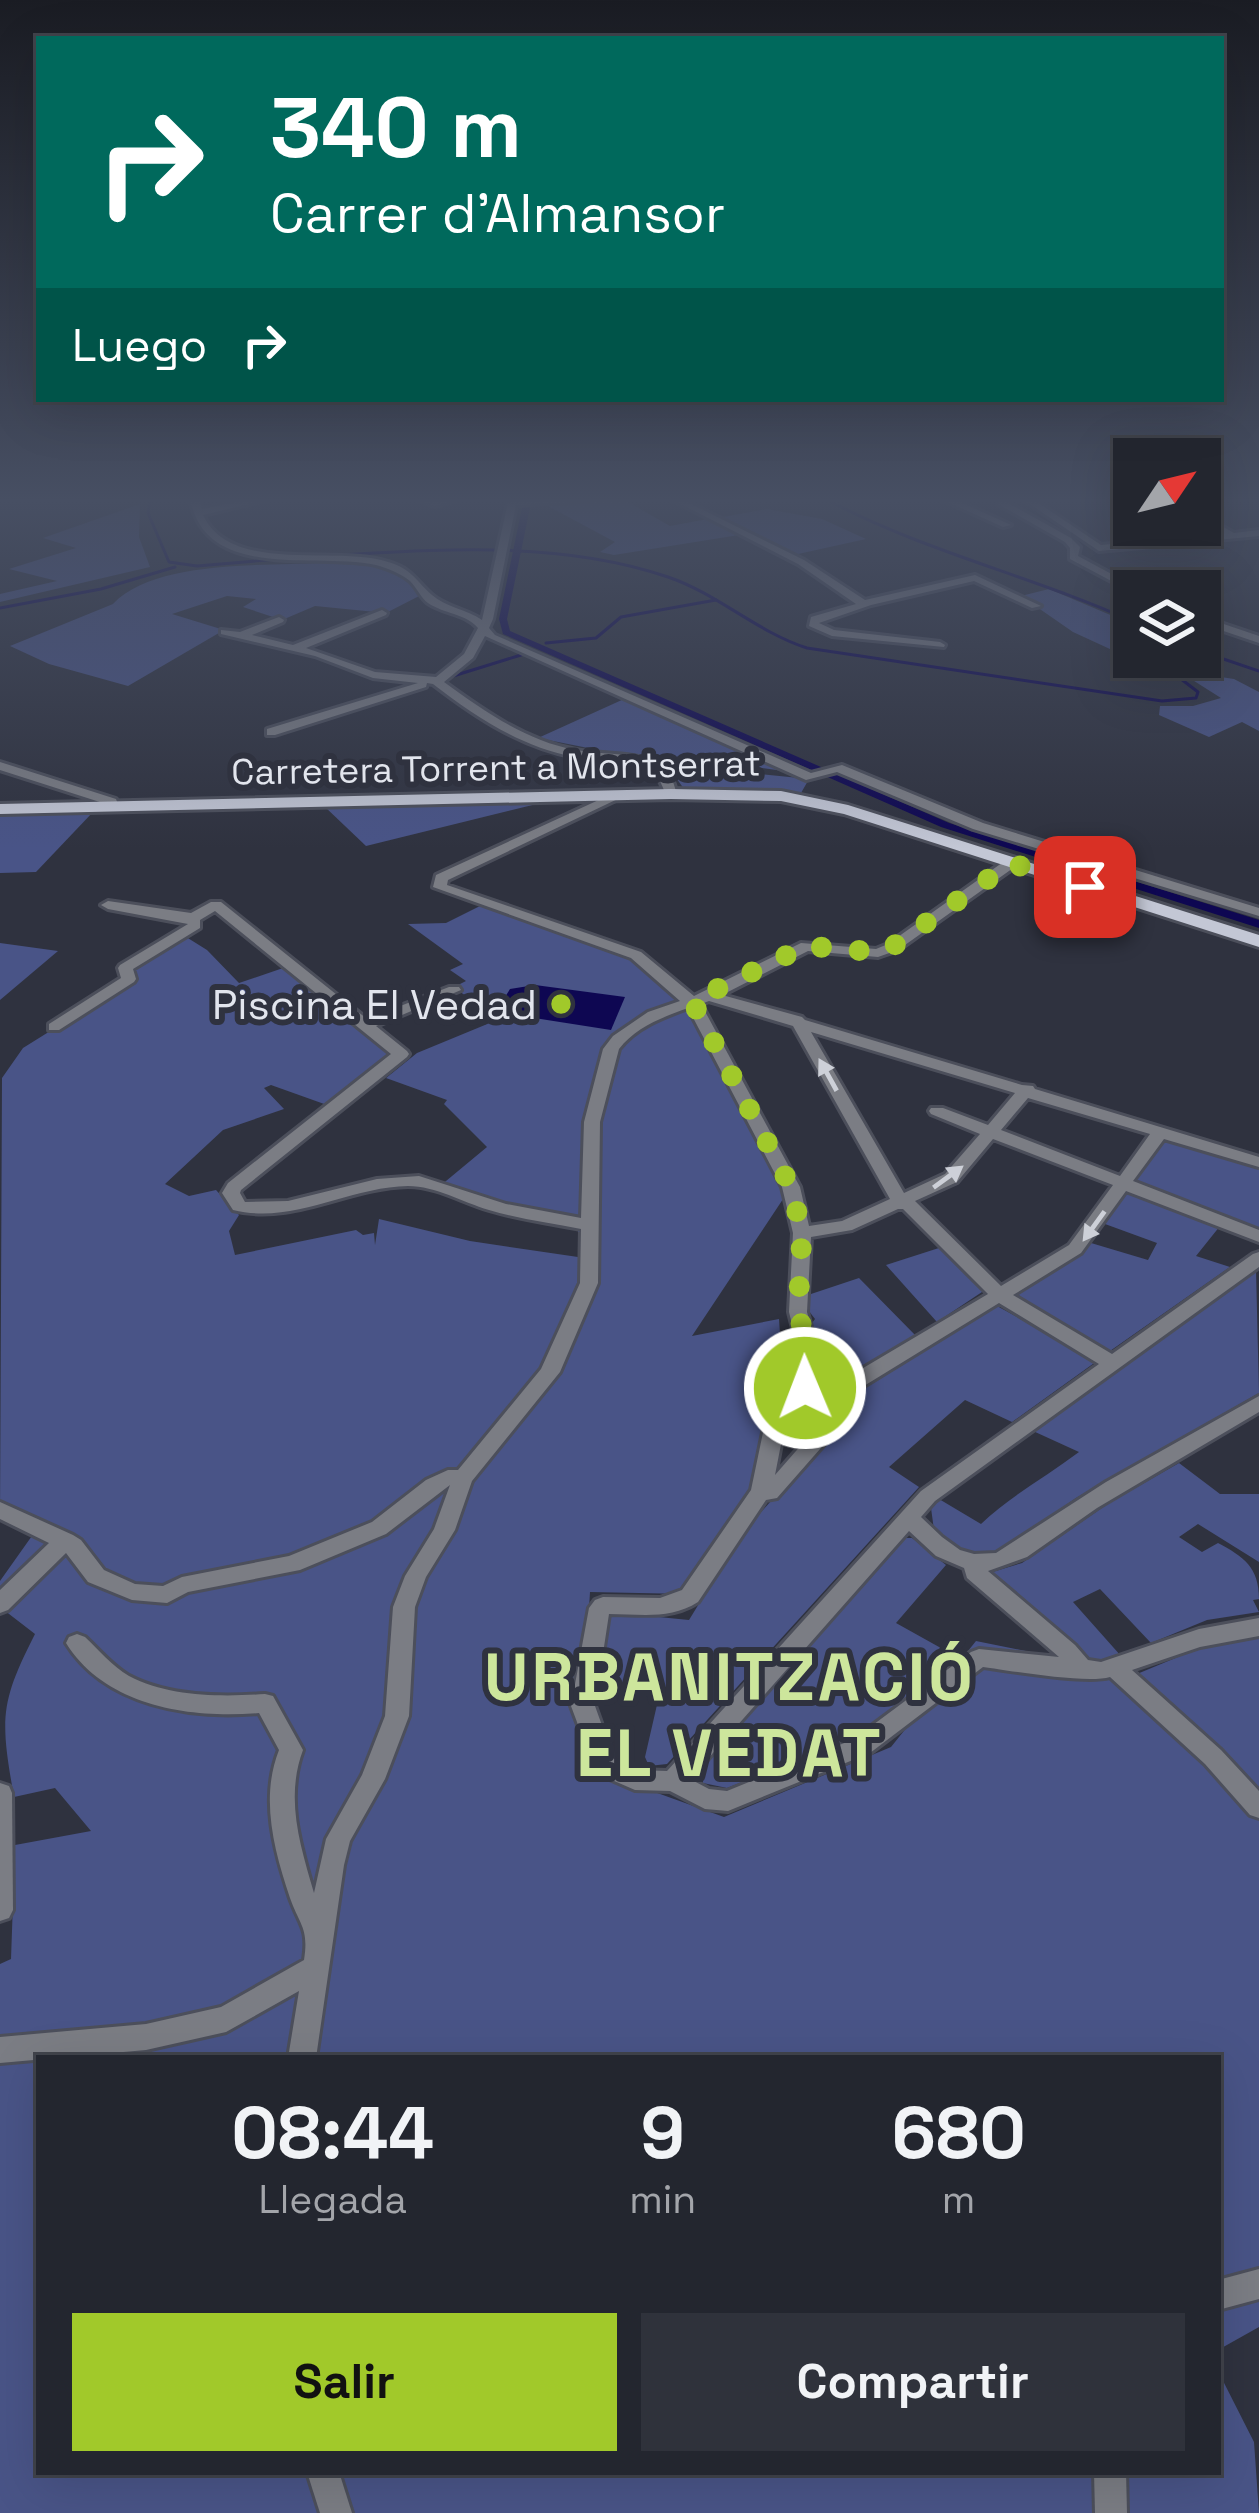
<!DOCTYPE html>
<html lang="es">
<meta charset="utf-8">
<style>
:root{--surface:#23262f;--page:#2f323b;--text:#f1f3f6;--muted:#a3a5aa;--line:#40434b;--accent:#a1c92a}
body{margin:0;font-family:"Space Grotesk",sans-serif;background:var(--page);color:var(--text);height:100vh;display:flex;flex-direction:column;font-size:45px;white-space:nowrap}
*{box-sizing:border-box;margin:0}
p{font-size:39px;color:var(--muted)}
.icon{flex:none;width:66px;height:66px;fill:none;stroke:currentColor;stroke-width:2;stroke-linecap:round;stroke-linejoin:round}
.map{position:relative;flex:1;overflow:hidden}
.sheet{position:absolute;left:36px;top:2055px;width:1185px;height:420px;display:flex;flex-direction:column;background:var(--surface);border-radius:0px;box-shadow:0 12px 48px #0002,0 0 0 3px var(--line)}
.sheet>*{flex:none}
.hud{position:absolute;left:36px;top:36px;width:1188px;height:366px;border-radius:0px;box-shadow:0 12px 48px #0002,0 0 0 3px var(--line);background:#00695c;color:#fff;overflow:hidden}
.needle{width:78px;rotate:55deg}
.buttons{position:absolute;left:1113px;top:438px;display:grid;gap:24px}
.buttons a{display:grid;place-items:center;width:108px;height:108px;border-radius:0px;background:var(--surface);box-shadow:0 12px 48px #0002,0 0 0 3px var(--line);font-size:60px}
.pin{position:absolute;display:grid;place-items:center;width:102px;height:102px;color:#fff;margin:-51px;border-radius:24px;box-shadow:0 6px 18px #0006}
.me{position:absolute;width:132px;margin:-66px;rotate:359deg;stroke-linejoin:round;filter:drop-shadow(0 0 9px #0008)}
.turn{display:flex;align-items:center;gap:42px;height:252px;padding:0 36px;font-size:54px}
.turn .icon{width:156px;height:156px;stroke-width:2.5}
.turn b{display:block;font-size:84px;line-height:102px}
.then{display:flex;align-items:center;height:114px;padding:0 36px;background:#0003;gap:24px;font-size:45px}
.eta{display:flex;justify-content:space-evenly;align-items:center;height:204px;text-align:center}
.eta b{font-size:72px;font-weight:600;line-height:84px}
.cta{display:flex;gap:24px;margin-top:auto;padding:24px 36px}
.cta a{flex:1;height:138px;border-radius:0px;background:var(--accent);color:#111;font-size:48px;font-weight:600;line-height:138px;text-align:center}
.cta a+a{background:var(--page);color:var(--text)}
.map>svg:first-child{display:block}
.green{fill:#495487}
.water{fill:#0e0752}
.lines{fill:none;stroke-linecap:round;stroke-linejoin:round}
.stream{stroke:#0e0752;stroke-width:3}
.canal{fill:#0e0752;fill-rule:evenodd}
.minor-casing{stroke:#4c4f5b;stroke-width:6}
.major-casing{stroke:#4c4f5b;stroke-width:6}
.minor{fill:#7b7d84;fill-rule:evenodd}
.major{fill:#c3c7d5;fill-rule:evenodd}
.oneway{fill:#cdd0d8}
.route{stroke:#a1c92a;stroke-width:21;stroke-dasharray:0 37.8}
.poi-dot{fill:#a1c92a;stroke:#2f323f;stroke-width:4.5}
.labels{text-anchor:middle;stroke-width:12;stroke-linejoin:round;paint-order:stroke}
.far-street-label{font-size:36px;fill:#e2e5ed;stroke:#2f323f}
.poi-label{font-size:42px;fill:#e2e5ed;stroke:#2f323f;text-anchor:end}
.near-district-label{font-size:66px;font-weight:bold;letter-spacing:3px;fill:#cde69c;stroke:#2f323f}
</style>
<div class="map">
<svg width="1259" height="2513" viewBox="0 0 1259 2513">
<rect width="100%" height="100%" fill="#2f323f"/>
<g class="green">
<polygon points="591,498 621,498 670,526 708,519 739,535 614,555 600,552 615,542 546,505"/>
<polygon points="140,504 139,537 150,567 0,602 0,594 57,581 9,569 76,548 43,538"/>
<polygon points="767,509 822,519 866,539 789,556 712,519"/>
<path d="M323,563c39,0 73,-2 100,31l-37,19 -71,-7 -33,14 -39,-13 13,-8 -29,-3 -55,18 52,16 -96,56 -79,-22 -39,-18 103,-42c41,-44 151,-38 210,-41z"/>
<polygon points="1049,589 1134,625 1134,657 1205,656 1179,664 1168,659 1149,667 1073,632 1021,596"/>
<polygon points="1194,673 1234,679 1259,692 1259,731 1242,722 1209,737 1159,715 1160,706 1193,706 1221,698 1191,679"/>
<polygon points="624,699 791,772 718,762 663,763 538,738"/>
<polygon points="692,767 809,779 801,793 763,788 684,789 672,772"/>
<polygon points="557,799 366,846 324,806"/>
<polygon points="93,812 36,872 0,873 0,814"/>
<path d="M488,902l148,53 56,46 99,186 -99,149 87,-17 7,105 -56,116 -43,54 -97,-2 -7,114 16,66 125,45 167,-70 85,-106 79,16 25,-3 -91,-81 33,-10 87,-60 70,-40 41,31h39v68l-61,-38 -19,13 23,15 16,-9c26,14 41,24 41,56l-6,1 6,12 -52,8 -56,23 -51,-54 -27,13 64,72 84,-35 38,-5v693l-41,23v-292h-1179v414h1179v-101l36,71 5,71h-1259v-549l11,-5 4,-114 76,-14 -36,-43 -41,9c-14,-79 -14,-94 21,-163l-35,-27v-26l34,-48 -34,-18 2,-437 21,-30 109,-68 -1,-12 52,-33 24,15 32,33 47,-16 105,86 -64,52 -56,-20 -7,3 20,21 -61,21 -58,54 24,12 27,-6 23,25 -10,16 6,24 121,-25 7,5 11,-2 1,12 4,-26 91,22 108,16v-30l-102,-19 -36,-22 47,-39 -43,-43 3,-4 -61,-22 31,-25 80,-33 -43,-33 12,-6 -16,-11 13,-6 -55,-40 38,-1z"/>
<polygon points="0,943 58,951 0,1000"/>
<polygon points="1165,1134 1259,1164 1259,1232 1133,1181"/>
<polygon points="1128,1190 1220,1226 1196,1256 1230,1267 1110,1351 1045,1316 1016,1293 1091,1243 1148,1260 1157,1243 1105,1224"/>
<polygon points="942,1247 985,1290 937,1322 886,1265"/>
<path d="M1256,1270l3,123 -183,105 -68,48 -19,7 -28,-3 -27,-20 -3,-22 8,-9 42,25c29,-28 65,-47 98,-72l-46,-21z"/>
<polygon points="859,1278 916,1336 844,1379 809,1327 815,1319 799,1298"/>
<polygon points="997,1306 1097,1361 1012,1422 965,1400 889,1467 919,1487 667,1764 649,1766 645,1757 659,1696 646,1687 593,1687 608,1612 689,1620 743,1532 826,1440 789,1421 826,1391 846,1400"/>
<polygon points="904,1538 912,1538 946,1565 896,1623 957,1657 859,1736 727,1788 703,1783 702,1765"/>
</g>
<polygon class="water" points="535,985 625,997 611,1030 496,1012 510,989"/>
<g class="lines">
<g class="stream">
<polyline points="150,498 148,513 169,562 197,566 278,559"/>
<path d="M824,498c97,53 209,78 310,124"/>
<polyline points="0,499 10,498"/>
<path d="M319,556c115,-6 238,-17 349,21 50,17 89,55 139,71l355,53 34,-3 2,-6 -17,-13 1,-7 39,-13"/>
<polyline points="0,608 101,589 175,567"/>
<polyline points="546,643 596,638 621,617 716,600"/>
<polyline points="1200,651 1259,671"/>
<polyline points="450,677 521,655"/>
</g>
<polygon class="canal" points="524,498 532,498 507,619 510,631 949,823 1259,920 1259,928 941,827 503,634 499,619"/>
<defs>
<g id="minor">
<path d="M190,498h9l3,11 57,-11h15l-71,17c28,60 132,30 185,47 24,7 27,18 44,33 13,12 36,15 50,25l27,-122 8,2 73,-2 -4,3 -70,4 -23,114 -4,9 6,7 316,138 31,-8 141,58 276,85v8l-286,-87 -136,-57 -31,8 -321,-144 -12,22 -29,24c40,29 82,59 132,68 26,5 57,2 82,13 13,6 15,19 19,31l-2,3h-8l-10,-23 -7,-5c-25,-8 -50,-7 -75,-12 -54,-10 -99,-40 -142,-73l-6,-1 -1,4 -151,48h-8v-6l151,-46 -45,-5 -58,-22 -94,-22v-4l19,2 39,-15 5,3 -1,2 -31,13 41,10 89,-35 5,3 -1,2 -80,33 69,24 61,5 28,-23 14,-26c-13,-15 -34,-14 -50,-25 -7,-5 -11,-15 -18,-22 -8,-7 -23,-13 -34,-16 -61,-13 -171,17 -186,-67z"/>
<polygon points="414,498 463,498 435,506"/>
<polygon points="669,498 679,498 804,560 865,600 975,575 1041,606 1032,608 974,581 871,605 819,623 834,630 940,642 945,645 944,647 832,636 809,626 811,617 856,604 798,564"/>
<polygon points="939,498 951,498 1011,525 1003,527"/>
<polygon points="1021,498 1031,498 1101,545 1222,534 1200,521 1200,514 1234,533 1259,530 1259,536 1099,551"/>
<polygon points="1001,499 1071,538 1080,547 1078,556 1143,591 1134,593 1070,559 1070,548 1065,542 998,504"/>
<polygon points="1200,616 1259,636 1259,643 1200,623"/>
<polygon points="0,762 116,799 119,807 108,810 106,804 0,770"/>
<path d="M616,792l10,3 -178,85 -1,5 194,67 53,44 107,-53 75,6 12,-5 118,-84h10v6l-118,84 -20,7 -70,-6 -86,44 80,22 3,3 217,65 11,1 2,3 224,68v10l-95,-28 -31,42 126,49v12l-133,-51 -45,62 -68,42 99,59 141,-100 6,-2v15l-324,234 -14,16 21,20 18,13 14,4 22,-1 110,-71 153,-86v16l-162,96 -70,49 -39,14 87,74 13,15 13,2 98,-33 60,-11v18l-59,11 -68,23 89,80 38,41v27l-9,-3 -45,-51 -95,-87c-23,7 -98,-6 -127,-10l-113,86 -142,58 -23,-2 -35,-18 -35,-1 -39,-17 -25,-67 18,-98 6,-8 8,-3 57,1 22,-8 69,-100 14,-67 17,-29 3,-5 21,-7 -17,-70 4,-79 -11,-46 -94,-179c-25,9 -52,19 -69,41l-19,73 -2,161 -38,89 -88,109 -17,49 -29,47 -11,30 -6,109 -24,63 -35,62 -6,24 -28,193h-28l11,-67 -73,41 -80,18 -146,13v-26l146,-13 75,-17 83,-47c5,-32 -4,-34 -14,-62 -16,-48 -30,-100 -11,-148l-20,-37c-69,6 -154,-7 -193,-70l3,-6 8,-3 8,3c14,13 27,29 44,39 40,21 92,21 136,18l8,2 30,54c-18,48 -3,95 11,143l12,-54 36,-64 23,-59 8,-109 12,-31 29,-47 16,-44 -64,49 -86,36 -112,22 -21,11 -35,-3 -44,-18 -22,-29 -58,57 -8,3v-23l49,-47 -49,-24v-17l73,33 8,5 23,30 31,14 28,2 19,-9 107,-21 83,-34 54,-42 22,-10h10l83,-101 39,-86 1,-54c-31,-6 -62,-10 -92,-19 -27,-8 -53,-24 -81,-24 -60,1 -114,39 -175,24l-11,-17 6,-10 163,-129 -176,-143 -15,9v8l-67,41 3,10 -2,3 -75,48h-10v-6l72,-46 -3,-10 2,-3 68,-41 -80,-15 -7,-4 7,-4 83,12 20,-11h10l146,117 82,-32h10l2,3 -85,36 31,25 2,3 -2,3 -166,133 -1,3 5,9 43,-1 89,-22 42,-3 87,28 75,14 3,-96 19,-73 10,-13 35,-24 32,-11 -49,-43 -198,-71 3,-12zM709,1001l84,25 97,173 -48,22 -33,5 -9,-39 -99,-183zM811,1032l204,61 -27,32 -45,-17h-12l-2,3 2,3 49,20 -35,40 -41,19zM1028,1098l122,36 -30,42 -119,-46zM993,1139l120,46 -44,60 -68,41 -86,-85 42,-19zM898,1209h5l85,85 -140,83 -23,1 -18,-66 4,-75 41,-7zM999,1303l100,61 -178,127 -254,280 -30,-1 -23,-11 -19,-53 14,-92c31,0 61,6 89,-12l68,-102 11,-2 50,-57 -3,-5 -37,-16 12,-21 20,-7 40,-3zM783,1434l20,9 -28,32zM909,1531l27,25 28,12 3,10 92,79 -80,-8 -8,3 -117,87 -127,52 -18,-2 -19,-10z"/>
<polygon points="0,1783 9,1786 12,1793 13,1910 9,1918 0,1921"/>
<polygon points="1259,2269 1259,2299 1218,2310 1218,2280"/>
<polygon points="307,2472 339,2472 352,2513 320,2513"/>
<polygon points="1094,2472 1126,2472 1127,2513 1095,2513"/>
</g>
<polygon id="major" points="671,789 781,791 848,805 1259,935 1259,947 844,814 781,801 671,799 0,814 0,804"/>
</defs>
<use href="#minor" class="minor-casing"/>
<use href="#major" class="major-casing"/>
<use href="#minor" class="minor"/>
<use href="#major" class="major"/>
</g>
<defs><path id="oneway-solid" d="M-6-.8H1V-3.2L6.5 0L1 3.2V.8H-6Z" transform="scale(3)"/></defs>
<g class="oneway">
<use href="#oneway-solid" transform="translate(828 1075) rotate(-119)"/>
<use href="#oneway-solid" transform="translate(948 1177) rotate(-36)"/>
<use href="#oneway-solid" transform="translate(1094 1226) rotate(126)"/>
</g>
<linearGradient id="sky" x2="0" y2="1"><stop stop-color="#1a1c23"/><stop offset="0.59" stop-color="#474f63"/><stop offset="1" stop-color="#474f63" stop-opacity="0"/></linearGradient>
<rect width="1259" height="849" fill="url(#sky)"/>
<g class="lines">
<polyline class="route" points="805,1388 817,1385 798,1312 802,1233 791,1187 692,1001 806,946 878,952 892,947 1011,863 1085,887"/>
</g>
<circle class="poi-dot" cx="561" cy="1004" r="12"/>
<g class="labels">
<g class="far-street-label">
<text transform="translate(496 767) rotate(-1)" y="13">Carretera Torrent a Montserrat</text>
</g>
<g class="poi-label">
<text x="537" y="1019">Piscina El Vedad</text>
</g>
<g class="near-district-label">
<text x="730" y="1700">URBANITZACIÓ<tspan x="730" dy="76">EL VEDAT</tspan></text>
</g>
</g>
</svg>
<div class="buttons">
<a><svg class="needle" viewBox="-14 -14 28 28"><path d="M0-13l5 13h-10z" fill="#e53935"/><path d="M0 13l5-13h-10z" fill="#a3a5aa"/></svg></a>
<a><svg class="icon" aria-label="layers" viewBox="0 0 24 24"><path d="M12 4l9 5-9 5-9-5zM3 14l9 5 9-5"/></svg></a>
</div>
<div class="pin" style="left:1085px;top:887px;background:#d93025"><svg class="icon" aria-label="arrive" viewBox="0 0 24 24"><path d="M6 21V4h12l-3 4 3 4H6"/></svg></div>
<svg class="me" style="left:805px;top:1388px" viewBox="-20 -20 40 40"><circle r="17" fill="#a1c92a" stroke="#fff" stroke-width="3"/><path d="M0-11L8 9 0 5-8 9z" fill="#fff"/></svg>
<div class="hud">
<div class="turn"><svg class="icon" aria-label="right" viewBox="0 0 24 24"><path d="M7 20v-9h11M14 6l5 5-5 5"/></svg><div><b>340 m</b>Carrer d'Almansor</div></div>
<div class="then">Luego<svg class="icon" aria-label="right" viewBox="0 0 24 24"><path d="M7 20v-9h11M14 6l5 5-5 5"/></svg></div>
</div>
<section class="sheet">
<div class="eta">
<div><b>08:44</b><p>Llegada</p></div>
<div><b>9</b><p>min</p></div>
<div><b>680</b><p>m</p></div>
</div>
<div class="cta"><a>Salir</a><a>Compartir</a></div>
</section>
</div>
